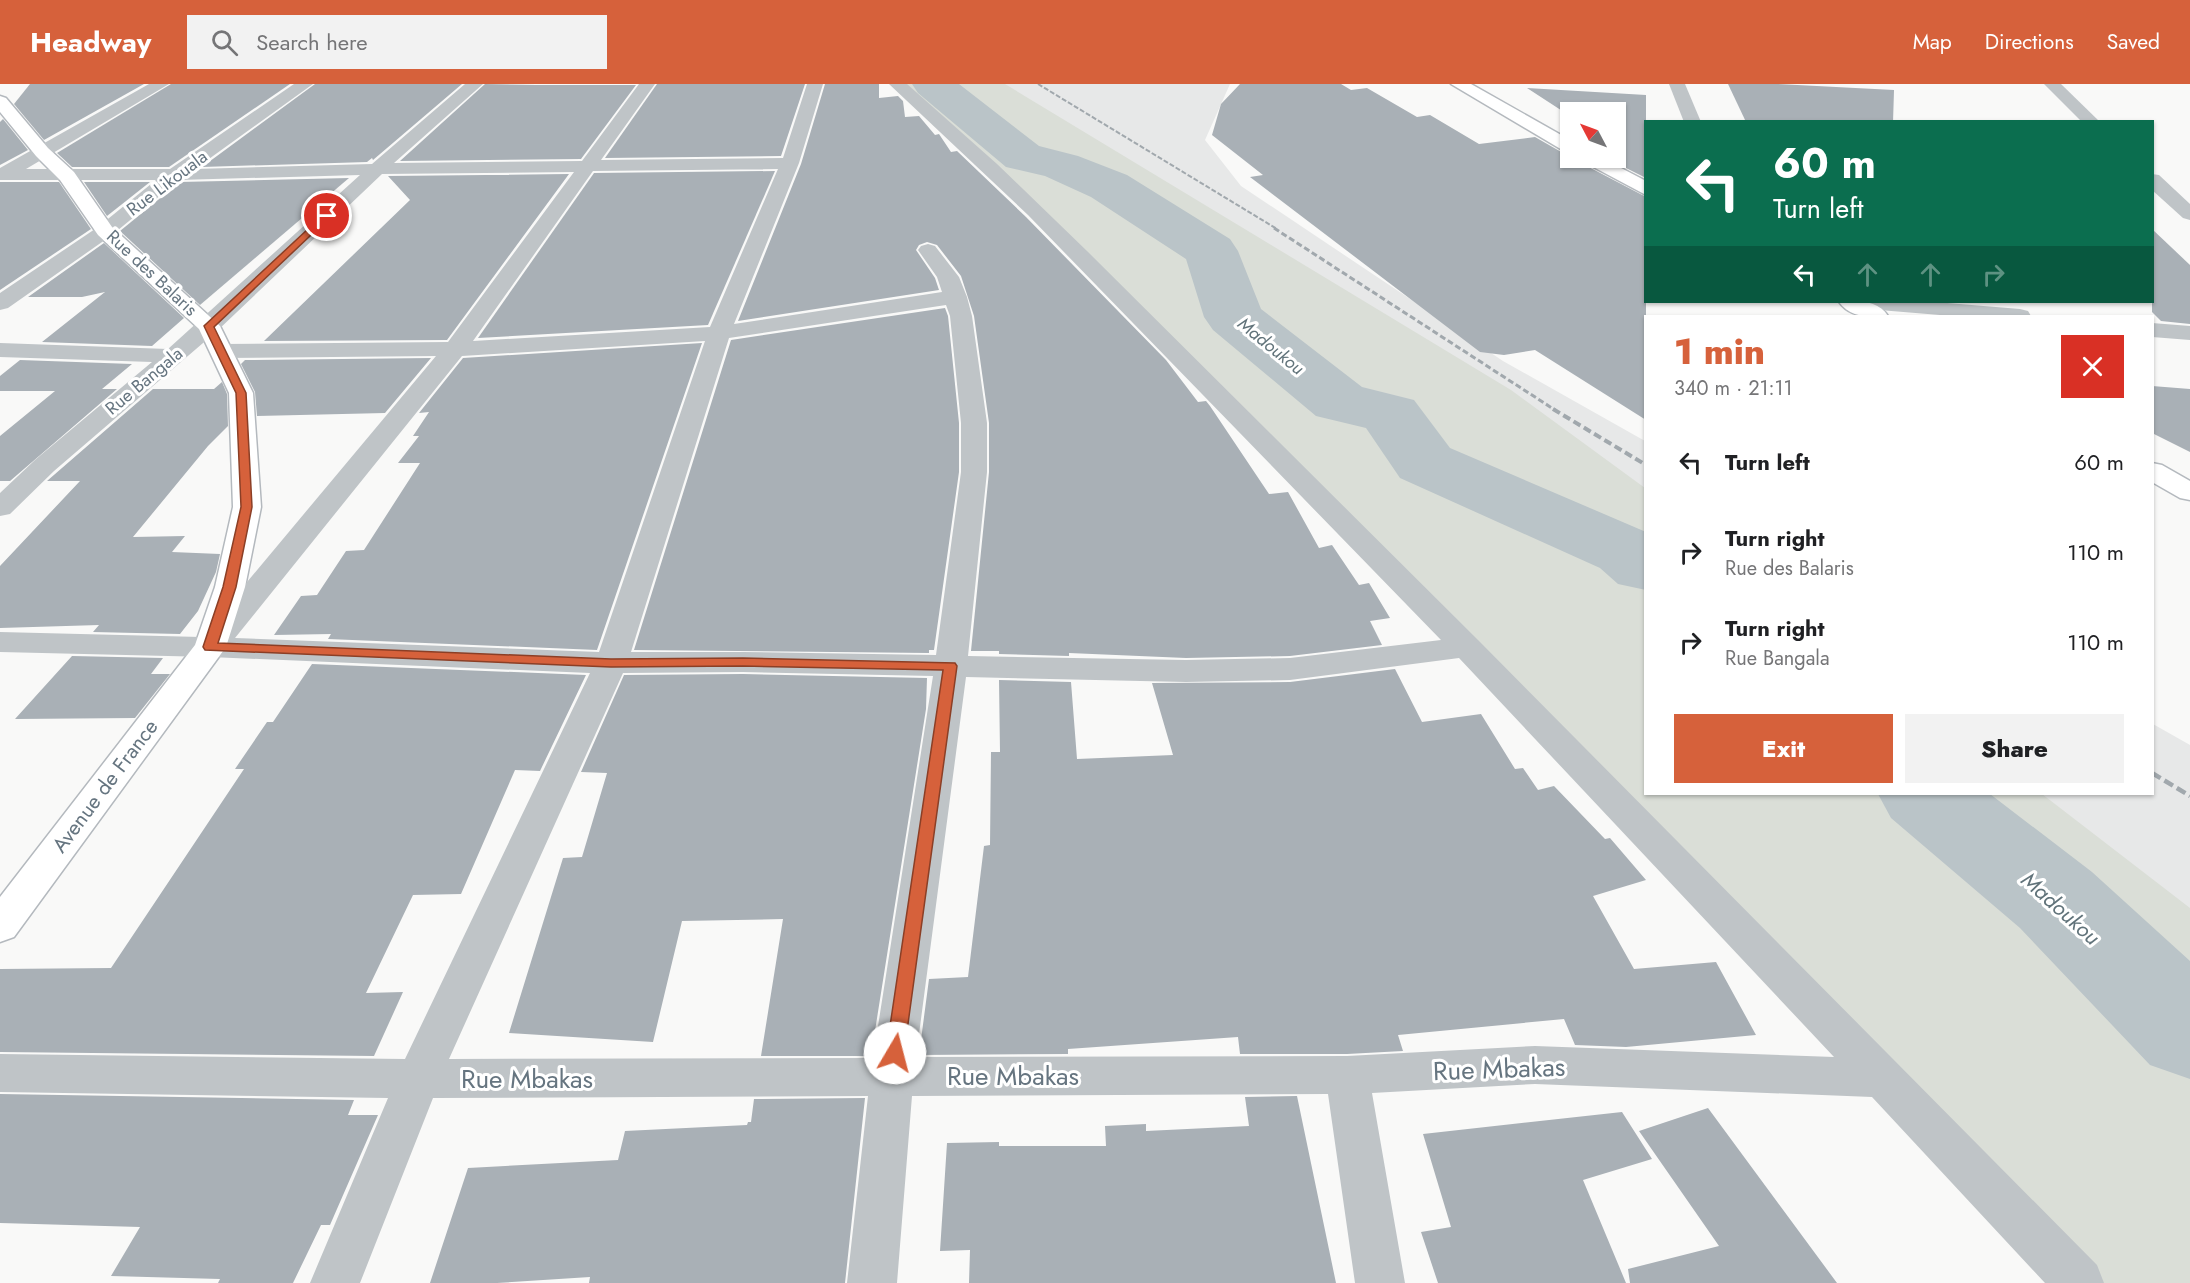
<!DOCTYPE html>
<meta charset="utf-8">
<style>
:root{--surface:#fff;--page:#f2f2f2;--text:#202124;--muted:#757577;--accent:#d6613b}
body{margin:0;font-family:Jost,sans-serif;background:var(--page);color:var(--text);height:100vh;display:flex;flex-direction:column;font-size:22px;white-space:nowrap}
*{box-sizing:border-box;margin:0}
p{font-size:20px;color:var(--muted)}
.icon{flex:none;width:33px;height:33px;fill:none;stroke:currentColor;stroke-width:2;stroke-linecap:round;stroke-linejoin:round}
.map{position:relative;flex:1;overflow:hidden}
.details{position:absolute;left:1644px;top:231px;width:510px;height:480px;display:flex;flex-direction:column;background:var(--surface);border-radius:0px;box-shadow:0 2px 4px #0004}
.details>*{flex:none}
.banner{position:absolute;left:1644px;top:36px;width:510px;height:183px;border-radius:0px;box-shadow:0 2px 4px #0004;background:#0b6e4f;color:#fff;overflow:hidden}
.needle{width:39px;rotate:311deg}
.buttons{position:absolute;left:1560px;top:18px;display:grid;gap:12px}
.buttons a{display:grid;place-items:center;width:66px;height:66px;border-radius:0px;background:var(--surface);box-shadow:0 2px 4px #0004;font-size:30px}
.pin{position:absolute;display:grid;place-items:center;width:51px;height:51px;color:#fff;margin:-26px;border:3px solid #fff;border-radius:50%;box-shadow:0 2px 6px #0007}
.me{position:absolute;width:66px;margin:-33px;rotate:8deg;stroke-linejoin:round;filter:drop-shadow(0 0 4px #0008)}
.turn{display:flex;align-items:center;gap:21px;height:126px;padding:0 30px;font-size:27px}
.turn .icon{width:78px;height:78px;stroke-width:2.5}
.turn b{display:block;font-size:42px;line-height:51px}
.lanes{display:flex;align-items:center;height:57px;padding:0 30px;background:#0003;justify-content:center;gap:30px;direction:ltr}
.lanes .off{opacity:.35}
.round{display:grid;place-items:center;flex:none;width:63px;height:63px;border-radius:0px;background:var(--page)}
.summary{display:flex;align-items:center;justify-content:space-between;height:102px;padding:0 30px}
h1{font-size:36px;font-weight:800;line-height:45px;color:var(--accent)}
.cta{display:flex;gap:12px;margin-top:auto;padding:12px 30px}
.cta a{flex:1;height:69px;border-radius:0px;background:var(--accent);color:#fff;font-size:24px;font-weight:800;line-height:69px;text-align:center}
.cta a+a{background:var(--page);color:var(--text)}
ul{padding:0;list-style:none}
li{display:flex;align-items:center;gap:18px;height:90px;padding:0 30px}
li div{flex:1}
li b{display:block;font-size:22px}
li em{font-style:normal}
header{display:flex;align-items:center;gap:36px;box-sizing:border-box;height:84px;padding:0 30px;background:var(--accent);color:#fff}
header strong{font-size:28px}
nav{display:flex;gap:33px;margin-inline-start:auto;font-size:21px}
.search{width:420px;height:54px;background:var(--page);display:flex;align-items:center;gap:15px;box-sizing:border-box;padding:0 21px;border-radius:0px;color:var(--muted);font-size:22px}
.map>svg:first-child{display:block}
.built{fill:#e7e8e8}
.green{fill:#daded7}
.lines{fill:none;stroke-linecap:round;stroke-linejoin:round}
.river{fill:#bac4c8;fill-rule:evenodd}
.building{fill:#a9b0b6}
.secondary-casing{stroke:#b4b9be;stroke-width:3}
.street{fill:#bfc4c7;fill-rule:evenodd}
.secondary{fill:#fff;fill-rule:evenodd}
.rail-far3{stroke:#a1a8ad;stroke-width:2;stroke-dasharray:5 2;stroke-linecap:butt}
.rail-far2{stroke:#a1a8ad;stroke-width:3;stroke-dasharray:6 3;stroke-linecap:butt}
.rail-far1{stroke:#a1a8ad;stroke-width:4;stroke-dasharray:8 4;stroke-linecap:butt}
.rail{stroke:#a1a8ad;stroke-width:4.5;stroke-dasharray:10 4.5;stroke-linecap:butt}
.route{fill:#d6613b;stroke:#8b3f26;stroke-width:1.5}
.labels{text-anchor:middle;stroke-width:6;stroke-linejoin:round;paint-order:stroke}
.far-street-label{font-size:18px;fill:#667580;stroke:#fff}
.far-water-label{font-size:18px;font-style:italic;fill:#61737a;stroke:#fff}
.street-label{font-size:21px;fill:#667580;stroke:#fff}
.water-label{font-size:22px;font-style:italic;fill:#61737a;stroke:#fff}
.near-street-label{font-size:26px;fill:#667580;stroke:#fff}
</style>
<header>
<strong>Headway</strong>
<div class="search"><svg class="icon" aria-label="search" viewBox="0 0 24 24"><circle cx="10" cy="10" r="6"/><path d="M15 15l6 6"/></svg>Search here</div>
<nav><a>Map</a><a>Directions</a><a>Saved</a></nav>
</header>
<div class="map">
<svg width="2190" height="1199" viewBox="0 0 2190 1199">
<rect width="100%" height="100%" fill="#f9f9f8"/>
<g class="built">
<polygon points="998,0 1230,0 1205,56 1241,102 1503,277 1645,357 1645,454"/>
<polygon points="2153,640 2190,661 2190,855 1990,710 2152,710"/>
</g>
<polygon class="green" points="896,0 1005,0 1511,306 1645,404 1646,710 2042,710 2190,824 2190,1199 2079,1199 1467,563"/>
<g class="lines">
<g class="river">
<polygon points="912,0 959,0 1039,62 1078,72 1127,91 1230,155 1238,167 1261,225 1362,303 1414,316 1450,364 1646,448 1646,506 1618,500 1600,484 1400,394 1366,344 1316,332 1213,246 1204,233 1186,175 1091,113 1045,92 1006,83 918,9"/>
<polygon points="1878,710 1990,710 2092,788 2190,877 2190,995 2150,981 2020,844 1891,734"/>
</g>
</g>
<g class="building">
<polygon points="30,0 144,0 44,56 14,20"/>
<polygon points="171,0 290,0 169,83 72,83 57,69"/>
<polygon points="315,0 462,0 373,76 372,74 367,78 202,83"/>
<polygon points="485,0 536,1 636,1 581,75 400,77"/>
<polygon points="657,0 805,0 781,72 605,74"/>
<polygon points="825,0 879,0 879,14 898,12 903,17 905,33 919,32 935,51 939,50 951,68 957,67 1026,133 1166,276 1198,318 1206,317 1210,322 1269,410 1288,408 1319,464 1332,461 1359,501 1369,499 1390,534 1370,537 1382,561 1290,572 1186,574 1069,569 1069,572 999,570 999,567 971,567 989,388 989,339 974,232 961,192 937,161 927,158 919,161 916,166 935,194 939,206 738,237 801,80"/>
<polygon points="1240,0 1341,0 1351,6 1367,4 1417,33 1430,31 1479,60 1535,53 1563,69 1570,70 1570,74 1579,74 1583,80 1646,113 1646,336 1535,266 1504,271 1480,268 1250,93 1263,91 1212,51 1221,20"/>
<polygon points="1728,0 1778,0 1894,6 1893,38 1746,38"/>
<polygon points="1527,4 1646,11 1646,94 1606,74 1616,74 1616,28 1570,28 1570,32"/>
<polygon points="3,35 28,66 0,81 0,38"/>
<polygon points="775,87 708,241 478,254 594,89"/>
<polygon points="569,90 447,256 264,257 410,116 388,92"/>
<polygon points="349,94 200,221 120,147 180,98"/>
<polygon points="0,98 59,98 91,145 0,206"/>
<polygon points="84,98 150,98 107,132"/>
<polygon points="2152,145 2190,181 2190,240 2161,237 2152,228"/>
<polygon points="104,159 184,234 152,262 42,258 105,208 82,213 28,213"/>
<polygon points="945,224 948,232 959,339 959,388 934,566 929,566 929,569 634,566 731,256"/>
<polygon points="702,259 597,566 328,555 331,550 274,551 301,512 317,511 346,467 364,466 420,379 398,379 419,352 413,352 429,328 419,329 463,274"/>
<polygon points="431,274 385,329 257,332 255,308 241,280 245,276"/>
<polygon points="20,276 132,280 102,305 117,305 10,397 0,397 0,352 55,307 0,307 0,292"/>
<polygon points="222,298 227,310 228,342 208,362 133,453 185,452 172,468 220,470 216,488 198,527 180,550 93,548 99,541 0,544 0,482 80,397 47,397 153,305 214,305"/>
<polygon points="2152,302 2190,305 2190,368 2152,349"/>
<polygon points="72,572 163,574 151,590 170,590 135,634 15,635"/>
<polygon points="312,580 586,591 540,687 515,686 461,810 413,811 366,909 403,908 374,972 0,968 0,885 111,884 244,685 235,685 267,638 273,638"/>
<polygon points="1395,585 1422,638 1481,630 1515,685 1523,684 1538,706 1554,702 1605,755 1610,754 1646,796 1593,812 1634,885 1716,878 1756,951 1626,963 1575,961 1564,935 1398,951 1403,967 1347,970 1240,970 1238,953 1068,965 1068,970 919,971 929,895 968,893 984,762 990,761 991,668 1000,668 999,596 1071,598 1077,675 1173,671 1152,599 1290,598"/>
<polygon points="743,590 927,594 926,625 871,972 761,972 783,835 682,837 653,958 509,949 563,774 582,773 607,689 581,688 624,591"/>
<polygon points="0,1010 354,1016 348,1031 378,1031 330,1141 321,1141 293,1199 218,1199 220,1195 111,1192 140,1143 0,1139"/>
<polygon points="1297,1012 1336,1199 969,1199 970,1166 940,1167 947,1059 999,1058 999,1062 1106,1062 1105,1042 1146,1040 1146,1047 1249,1042 1245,1013"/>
<polygon points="865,1014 845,1199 589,1199 590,1193 497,1199 430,1199 468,1084 618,1076 625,1047 747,1041 748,1038 751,1038 754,1015"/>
<polygon points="1708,1024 1837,1199 1630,1199 1628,1185 1719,1162 1639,1047"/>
<polygon points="1622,1028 1652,1075 1583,1096 1626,1199 1438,1199 1421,1148 1451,1143 1423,1050"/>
</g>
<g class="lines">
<defs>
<g id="secondary">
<polygon points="1451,0 1471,0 1570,56 1570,68 1564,67"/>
<polygon points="0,12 6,14 48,64 74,88 112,143 220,242 253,309 261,423 245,503 226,563 14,853 0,858 0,813 195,561 215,503 233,423 229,309 199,245 98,151 60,96 36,72 0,28"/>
<polygon points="1581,74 1602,74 1646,97 1646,111 1584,78"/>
<path d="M1839,218c17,-2 39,-2 49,14 -16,2 -38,2 -49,-14z"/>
<polygon points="2152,379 2162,381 2190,397 2190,416 2180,414 2152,398"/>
</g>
</defs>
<use href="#secondary" class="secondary-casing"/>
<g class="street">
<path d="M149,0h20l-143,85h144l124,-85h19l-118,85 177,-5 93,-80h18l-89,79 188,-2 57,-77h16l-54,76 182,-2 24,-74h16l-24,79 -65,161 208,-32 -5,-15 -19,-27 3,-4 7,-2 7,2 24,31 8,20 5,19 15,107v49l-19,184 218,4 104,-2 151,-18 -413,-425 -139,-131h18l90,80 90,87 391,389 619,625 7,18h-59l-173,-186 -337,-13 -163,9 33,190h-50l-27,-189 -416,2 -15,187h-50l21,-187 -435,2 -73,185h-50l78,-185 -388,-6v-38l405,5 185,-386 -380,-16 -210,-5v-20l201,5 235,-281 -214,2 -8,-2 -4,-5 4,-5 8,-2 226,-2 126,-170 -192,2 -165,157 -163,140 -44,43 -10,2v-23l36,-34 116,-97 -152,-5v-14l168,6 192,-174 -181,5 -67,55 -104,73 -8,2v-17l98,-66 58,-47h-156v-12zM778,85l-68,158 -237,14 120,-170zM946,221l4,11 11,107v49l-25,183 -193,-3h-112l98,-314zM705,257l-106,311 -364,-14 227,-282zM1459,574l375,399 -299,-11 -188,10 -431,1 50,-380 220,5 104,-2zM743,588l190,4 -60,382 -424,1 174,-386z"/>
<polygon points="1669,0 1685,0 1701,38 1684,38"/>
<polygon points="2044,0 2061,0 2100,38 2082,38"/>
<polygon points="2152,90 2159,91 2190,120 2190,136 2183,134 2152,106"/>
<polygon points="1856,218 1935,218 2020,225 2028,227 2031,232 1952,232 1867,225 1859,223"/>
<polygon points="2152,239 2190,242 2190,256 2152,253"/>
</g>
<use href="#secondary" class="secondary"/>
<polyline class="rail-far3" points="1038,0 1277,145"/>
<polyline class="rail-far2" points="1274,144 1555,326"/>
<polyline class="rail-far1" points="1553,325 1646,381"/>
<polyline class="rail" points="2152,689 2190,712"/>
</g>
<polygon class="route" points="324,130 331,132 214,243 246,309 252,423 236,503 218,559 611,575 743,574 955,579 957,582 904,969 902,975 895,977 889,975 886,969 943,586 743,582 611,583 205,566 203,563 223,503 241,423 236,309 204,242"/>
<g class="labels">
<g class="far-street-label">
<text transform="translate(167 99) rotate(-37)" y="6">Rue Likouala</text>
<text transform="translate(152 189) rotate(43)" y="6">Rue des Balaris</text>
<text transform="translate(144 297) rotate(-40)" y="6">Rue Bangala</text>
</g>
<g class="far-water-label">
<text transform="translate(1271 262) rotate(39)" y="6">Madoukou</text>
</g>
<g class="street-label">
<text transform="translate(105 702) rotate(-53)" y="7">Avenue de France</text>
</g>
<g class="water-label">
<text transform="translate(2061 824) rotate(42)" y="8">Madoukou</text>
</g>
<g class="near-street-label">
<text transform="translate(1499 985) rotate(-2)" y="9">Rue Mbakas</text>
<text x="1013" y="1001">Rue Mbakas</text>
<text x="527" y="1004">Rue Mbakas</text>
</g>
</g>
</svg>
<div class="buttons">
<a><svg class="needle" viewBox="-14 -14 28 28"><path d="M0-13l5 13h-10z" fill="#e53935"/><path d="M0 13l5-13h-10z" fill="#757577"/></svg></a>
</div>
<div class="pin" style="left:327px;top:132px;background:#d93025"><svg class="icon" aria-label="arrive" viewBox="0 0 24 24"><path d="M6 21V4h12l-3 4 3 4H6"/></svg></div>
<svg class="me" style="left:895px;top:969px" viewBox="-20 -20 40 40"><circle r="19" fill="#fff"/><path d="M0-13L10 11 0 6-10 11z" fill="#d6613b"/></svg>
<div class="banner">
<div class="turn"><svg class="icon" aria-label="left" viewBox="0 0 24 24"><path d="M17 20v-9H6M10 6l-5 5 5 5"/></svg><div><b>60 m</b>Turn left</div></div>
<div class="lanes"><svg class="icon" aria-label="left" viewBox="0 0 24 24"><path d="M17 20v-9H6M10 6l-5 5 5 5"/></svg><svg class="icon off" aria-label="ahead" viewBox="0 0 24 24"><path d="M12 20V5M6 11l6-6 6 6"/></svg><svg class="icon off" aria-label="ahead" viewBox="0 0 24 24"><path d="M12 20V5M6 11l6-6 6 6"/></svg><svg class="icon off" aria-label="right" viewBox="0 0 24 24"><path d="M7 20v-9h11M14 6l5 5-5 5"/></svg></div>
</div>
<section class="details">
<div class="summary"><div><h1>1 min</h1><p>340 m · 21:11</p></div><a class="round" style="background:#d93025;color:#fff"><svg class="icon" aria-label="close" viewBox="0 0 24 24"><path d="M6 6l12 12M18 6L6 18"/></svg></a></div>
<ul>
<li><svg class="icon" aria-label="left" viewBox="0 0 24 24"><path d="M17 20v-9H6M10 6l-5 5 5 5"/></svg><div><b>Turn left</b></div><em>60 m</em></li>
<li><svg class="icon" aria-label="right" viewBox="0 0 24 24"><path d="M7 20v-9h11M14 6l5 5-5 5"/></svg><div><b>Turn right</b><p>Rue des Balaris</p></div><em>110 m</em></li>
<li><svg class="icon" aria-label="right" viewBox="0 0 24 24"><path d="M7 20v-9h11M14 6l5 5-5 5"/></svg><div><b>Turn right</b><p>Rue Bangala</p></div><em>110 m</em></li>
</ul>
<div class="cta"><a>Exit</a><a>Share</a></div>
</section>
</div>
